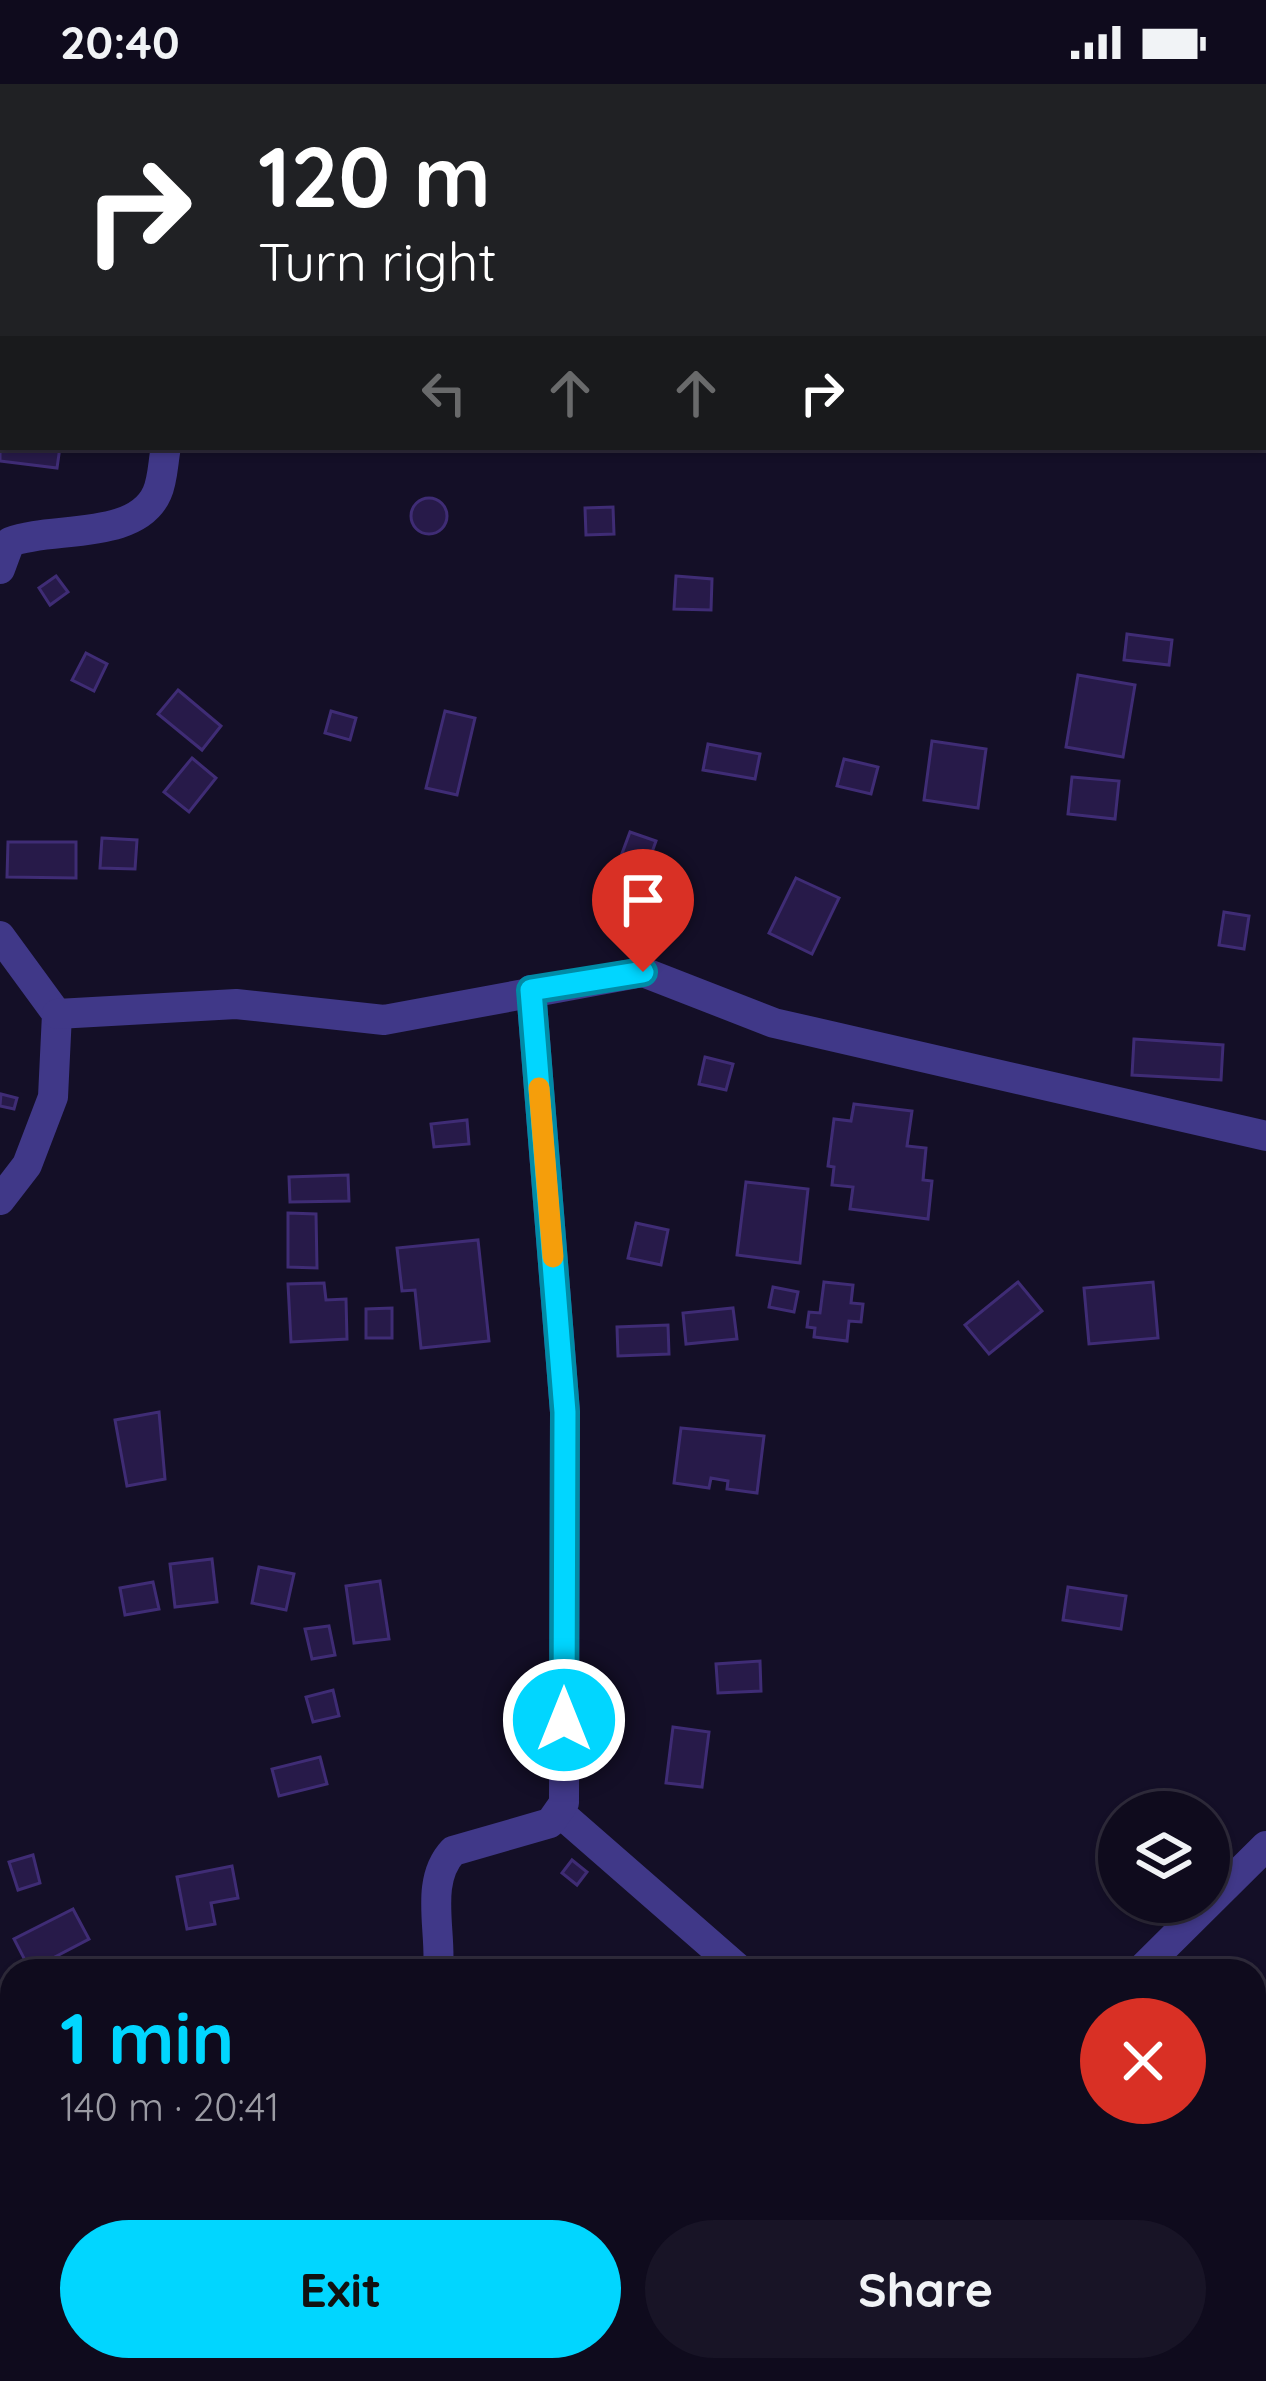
<!DOCTYPE html>
<meta charset="utf-8">
<style>
:root{--surface:#0f0b1d;--page:#181426;--text:#f1f3f6;--muted:#9b9ba4;--line:#2f2b3b;--accent:#01d6ff}
body{margin:0;font-family:Quicksand,sans-serif;background:var(--page);color:var(--text);height:100vh;display:flex;flex-direction:column;font-size:45px;white-space:nowrap}
*{box-sizing:border-box;margin:0}
p{font-size:39px;color:var(--muted)}
.icon{flex:none;width:66px;height:66px;fill:none;stroke:currentColor;stroke-width:2;stroke-linecap:round;stroke-linejoin:round}
.map{position:relative;flex:1;overflow:hidden}
.details{position:absolute;left:0px;top:1875px;width:1266px;height:423px;display:flex;flex-direction:column;background:var(--surface);border-radius:36px 36px 0 0;box-shadow:0 3px 9px #0004,0 0 0 3px var(--line)}
.details>*{flex:none}
.banner{position:absolute;left:0px;top:0px;width:1266px;height:366px;box-shadow:0 3px 9px #0004,0 0 0 3px var(--line);background:#202124;color:#fff;overflow:hidden}
.controls{position:absolute;left:1098px;top:1707px;display:grid;gap:24px}
.controls a{display:grid;place-items:center;width:132px;height:132px;border-radius:50%;background:var(--surface);box-shadow:0 3px 9px #0004,0 0 0 3px var(--line);font-size:60px}
.pin{position:absolute;display:grid;place-items:center;width:102px;height:102px;color:#fff;margin:-123px -51px;border-radius:50% 50% 50% 0;rotate:-45deg;box-shadow:0 0 12px #0007}
.pin .icon{rotate:45deg}
.me{position:absolute;width:132px;margin:-66px;rotate:0deg;stroke-linejoin:round;filter:drop-shadow(0 0 9px #0008)}
.turn{display:flex;align-items:center;gap:42px;height:252px;padding:0 60px;font-size:54px}
.turn .icon{width:156px;height:156px;stroke-width:2.5}
.turn b{display:block;font-size:84px;line-height:102px}
.lanes{display:flex;align-items:center;height:114px;padding:0 60px;background:#0003;justify-content:center;gap:60px;direction:ltr}
.lanes .off{opacity:.35}
.round{display:grid;place-items:center;flex:none;width:126px;height:126px;border-radius:63px;background:var(--page)}
.head{display:flex;align-items:center;justify-content:space-between;height:204px;padding:0 60px}
h1{font-size:72px;font-weight:800;line-height:90px;color:var(--accent)}
.primary-button{display:flex;gap:24px;margin-top:auto;padding:24px 60px}
.primary-button a{flex:1;height:138px;border-radius:72px;background:var(--accent);color:#111;font-size:48px;font-weight:800;line-height:138px;text-align:center}
.primary-button a+a{background:var(--page);color:var(--text)}
.status{display:flex;justify-content:space-between;align-items:center;height:84px;padding:0 60px;background:var(--surface);direction:ltr}
.status svg{height:33px;fill:currentColor}
.map>svg:first-child{display:block}
.building{fill:#271a49;stroke:#3f2c75;stroke-width:3}
.lines{fill:none;stroke-linecap:round;stroke-linejoin:round}
.street{stroke:#403888;stroke-width:30}
.route-casing{stroke:#018ba6;stroke-width:30}
.route{stroke:#01d6ff;stroke-width:21}
.slow{stroke:#f59e0b;stroke-width:21}
</style>
<div class="status"><b>20:40</b><svg viewBox="0 0 49 12"><path d="M0 12V9h3v3zM5 12V6h3v6zM10 12V3h3v9zM15 12V0h3v12zM26 1h20v11H26zM47 4h2v5h-2z"/></svg></div>
<div class="map">
<svg width="1266" height="2297" viewBox="0 0 1266 2297">
<rect width="100%" height="100%" fill="#140f27"/>
<g class="building">
<polygon points="3,46 3,109 0,108"/>
<polygon points="0,220 3,221 3,280 0,279"/>
<polygon points="0,330 3,363 60,363 57,384 0,377"/>
<circle cx="429" cy="432" r="18"/>
<polygon points="613,423 614,450 586,451 585,424"/>
<polygon points="56,492 68,508 50,521 39,504"/>
<polygon points="676,492 712,495 711,526 674,525"/>
<polygon points="1127,550 1172,556 1169,581 1124,576"/>
<polygon points="86,569 107,580 94,607 72,596"/>
<polygon points="1078,591 1135,601 1123,673 1066,663"/>
<polygon points="178,606 221,642 202,666 158,630"/>
<polygon points="331,627 356,634 350,656 325,649"/>
<polygon points="445,627 475,634 457,711 426,704"/>
<polygon points="932,657 986,665 978,724 924,716"/>
<polygon points="708,660 760,670 755,695 703,686"/>
<polygon points="192,674 216,694 189,728 164,708"/>
<polygon points="844,675 878,683 871,710 837,702"/>
<polygon points="1072,693 1119,697 1115,735 1068,730"/>
<polygon points="630,748 656,757 646,785 620,775"/>
<polygon points="102,754 137,756 135,785 100,784"/>
<polygon points="8,758 76,758 76,794 7,793"/>
<polygon points="796,794 839,814 812,870 769,849"/>
<polygon points="1224,828 1249,832 1244,865 1219,861"/>
<polygon points="1134,955 1223,961 1221,996 1132,991"/>
<polygon points="705,973 733,980 726,1006 699,1000"/>
<polygon points="1,1010 17,1014 14,1025 0,1022"/>
<polygon points="854,1020 912,1027 907,1062 926,1064 923,1096 932,1097 928,1135 850,1125 853,1103 832,1101 834,1083 828,1082 834,1035 851,1037"/>
<polygon points="467,1036 469,1060 434,1063 431,1040"/>
<polygon points="348,1091 349,1117 290,1118 289,1093"/>
<polygon points="746,1098 808,1105 800,1179 737,1171"/>
<polygon points="288,1129 316,1130 317,1184 288,1183"/>
<polygon points="636,1139 668,1146 661,1181 628,1174"/>
<polygon points="478,1156 489,1257 421,1264 415,1206 402,1207 397,1164"/>
<polygon points="824,1198 853,1201 851,1219 863,1220 861,1238 849,1237 847,1257 814,1253 815,1244 807,1243 809,1228 820,1229"/>
<polygon points="1018,1198 1042,1227 989,1270 965,1241"/>
<polygon points="1153,1198 1158,1254 1089,1260 1084,1204"/>
<polygon points="324,1199 326,1216 346,1215 347,1255 291,1258 288,1200"/>
<polygon points="773,1203 798,1208 794,1228 769,1223"/>
<polygon points="392,1224 392,1254 366,1254 366,1225"/>
<polygon points="733,1224 737,1255 686,1260 683,1229"/>
<polygon points="668,1241 669,1270 618,1272 617,1243"/>
<polygon points="159,1328 165,1395 127,1402 115,1336"/>
<polygon points="681,1344 764,1352 757,1409 727,1405 728,1397 711,1394 709,1404 674,1399"/>
<polygon points="212,1475 217,1518 175,1523 170,1480"/>
<polygon points="259,1483 294,1490 286,1526 252,1519"/>
<polygon points="380,1497 389,1555 354,1559 346,1502"/>
<polygon points="153,1498 159,1525 125,1531 120,1504"/>
<polygon points="1068,1503 1126,1512 1121,1545 1063,1536"/>
<polygon points="329,1542 335,1571 312,1575 305,1545"/>
<polygon points="760,1577 761,1607 718,1609 716,1580"/>
<polygon points="333,1606 339,1632 313,1638 306,1613"/>
<polygon points="673,1643 709,1648 702,1703 666,1699"/>
<polygon points="320,1673 327,1700 279,1712 272,1685"/>
<polygon points="33,1771 40,1799 18,1806 9,1778"/>
<polygon points="572,1776 587,1788 577,1801 562,1789"/>
<polygon points="232,1782 238,1814 211,1819 215,1840 187,1845 177,1793"/>
<polygon points="73,1825 89,1855 30,1886 14,1855"/>
<polygon points="163,2286 204,2286 207,2296 167,2297"/>
</g>
<g class="lines">
<g class="street">
<polyline points="238,3 239,0"/>
<path d="M0,485l10,-27c41,-16 126,-1 147,-49 6,-13 6,-32 9,-46"/>
<polyline points="0,852 57,930 53,1013 27,1081 0,1116"/>
<polyline points="57,930 236,920 384,936 643,888 774,939 1266,1052"/>
<polyline points="560,1729 741,1887"/>
<path d="M438,1887c4,-40 -14,-89 15,-120l97,-28 14,-20 1,-391 -34,-422"/>
<polyline points="1140,1887 1266,1762"/>
<polyline points="472,2286 479,2297"/>
<polyline points="869,2297 876,2286"/>
</g>
</g>
<g class="lines">
<defs>
<polyline id="route" points="564,1636 565,1328 531,906 643,888"/>
</defs>
<use href="#route" class="route-casing"/>
<use href="#route" class="route"/>
<polyline class="slow" points="539,1004 553,1173"/>
</g>
</svg>
<div class="controls">
<a><svg class="icon" aria-label="layers" viewBox="0 0 24 24"><path d="M12 4l9 5-9 5-9-5zM3 14l9 5 9-5"/></svg></a>
</div>
<div class="pin" style="left:643px;top:888px;background:#d93025"><svg class="icon" aria-label="arrive" viewBox="0 0 24 24"><path d="M6 21V4h12l-3 4 3 4H6"/></svg></div>
<svg class="me" style="left:564px;top:1636px" viewBox="-20 -20 40 40"><circle r="17" fill="#01d6ff" stroke="#fff" stroke-width="3"/><path d="M0-11L8 9 0 5-8 9z" fill="#fff"/></svg>
<div class="banner">
<div class="turn"><svg class="icon" aria-label="right" viewBox="0 0 24 24"><path d="M7 20v-9h11M14 6l5 5-5 5"/></svg><div><b>120 m</b>Turn right</div></div>
<div class="lanes"><svg class="icon off" aria-label="left" viewBox="0 0 24 24"><path d="M17 20v-9H6M10 6l-5 5 5 5"/></svg><svg class="icon off" aria-label="ahead" viewBox="0 0 24 24"><path d="M12 20V5M6 11l6-6 6 6"/></svg><svg class="icon off" aria-label="ahead" viewBox="0 0 24 24"><path d="M12 20V5M6 11l6-6 6 6"/></svg><svg class="icon" aria-label="right" viewBox="0 0 24 24"><path d="M7 20v-9h11M14 6l5 5-5 5"/></svg></div>
</div>
<section class="details">
<div class="head"><div><h1>1 min</h1><p>140 m · 20:41</p></div><a class="round" style="background:#d93025;color:#fff"><svg class="icon" aria-label="close" viewBox="0 0 24 24"><path d="M6 6l12 12M18 6L6 18"/></svg></a></div>
<div class="primary-button"><a>Exit</a><a>Share</a></div>
</section>
</div>
